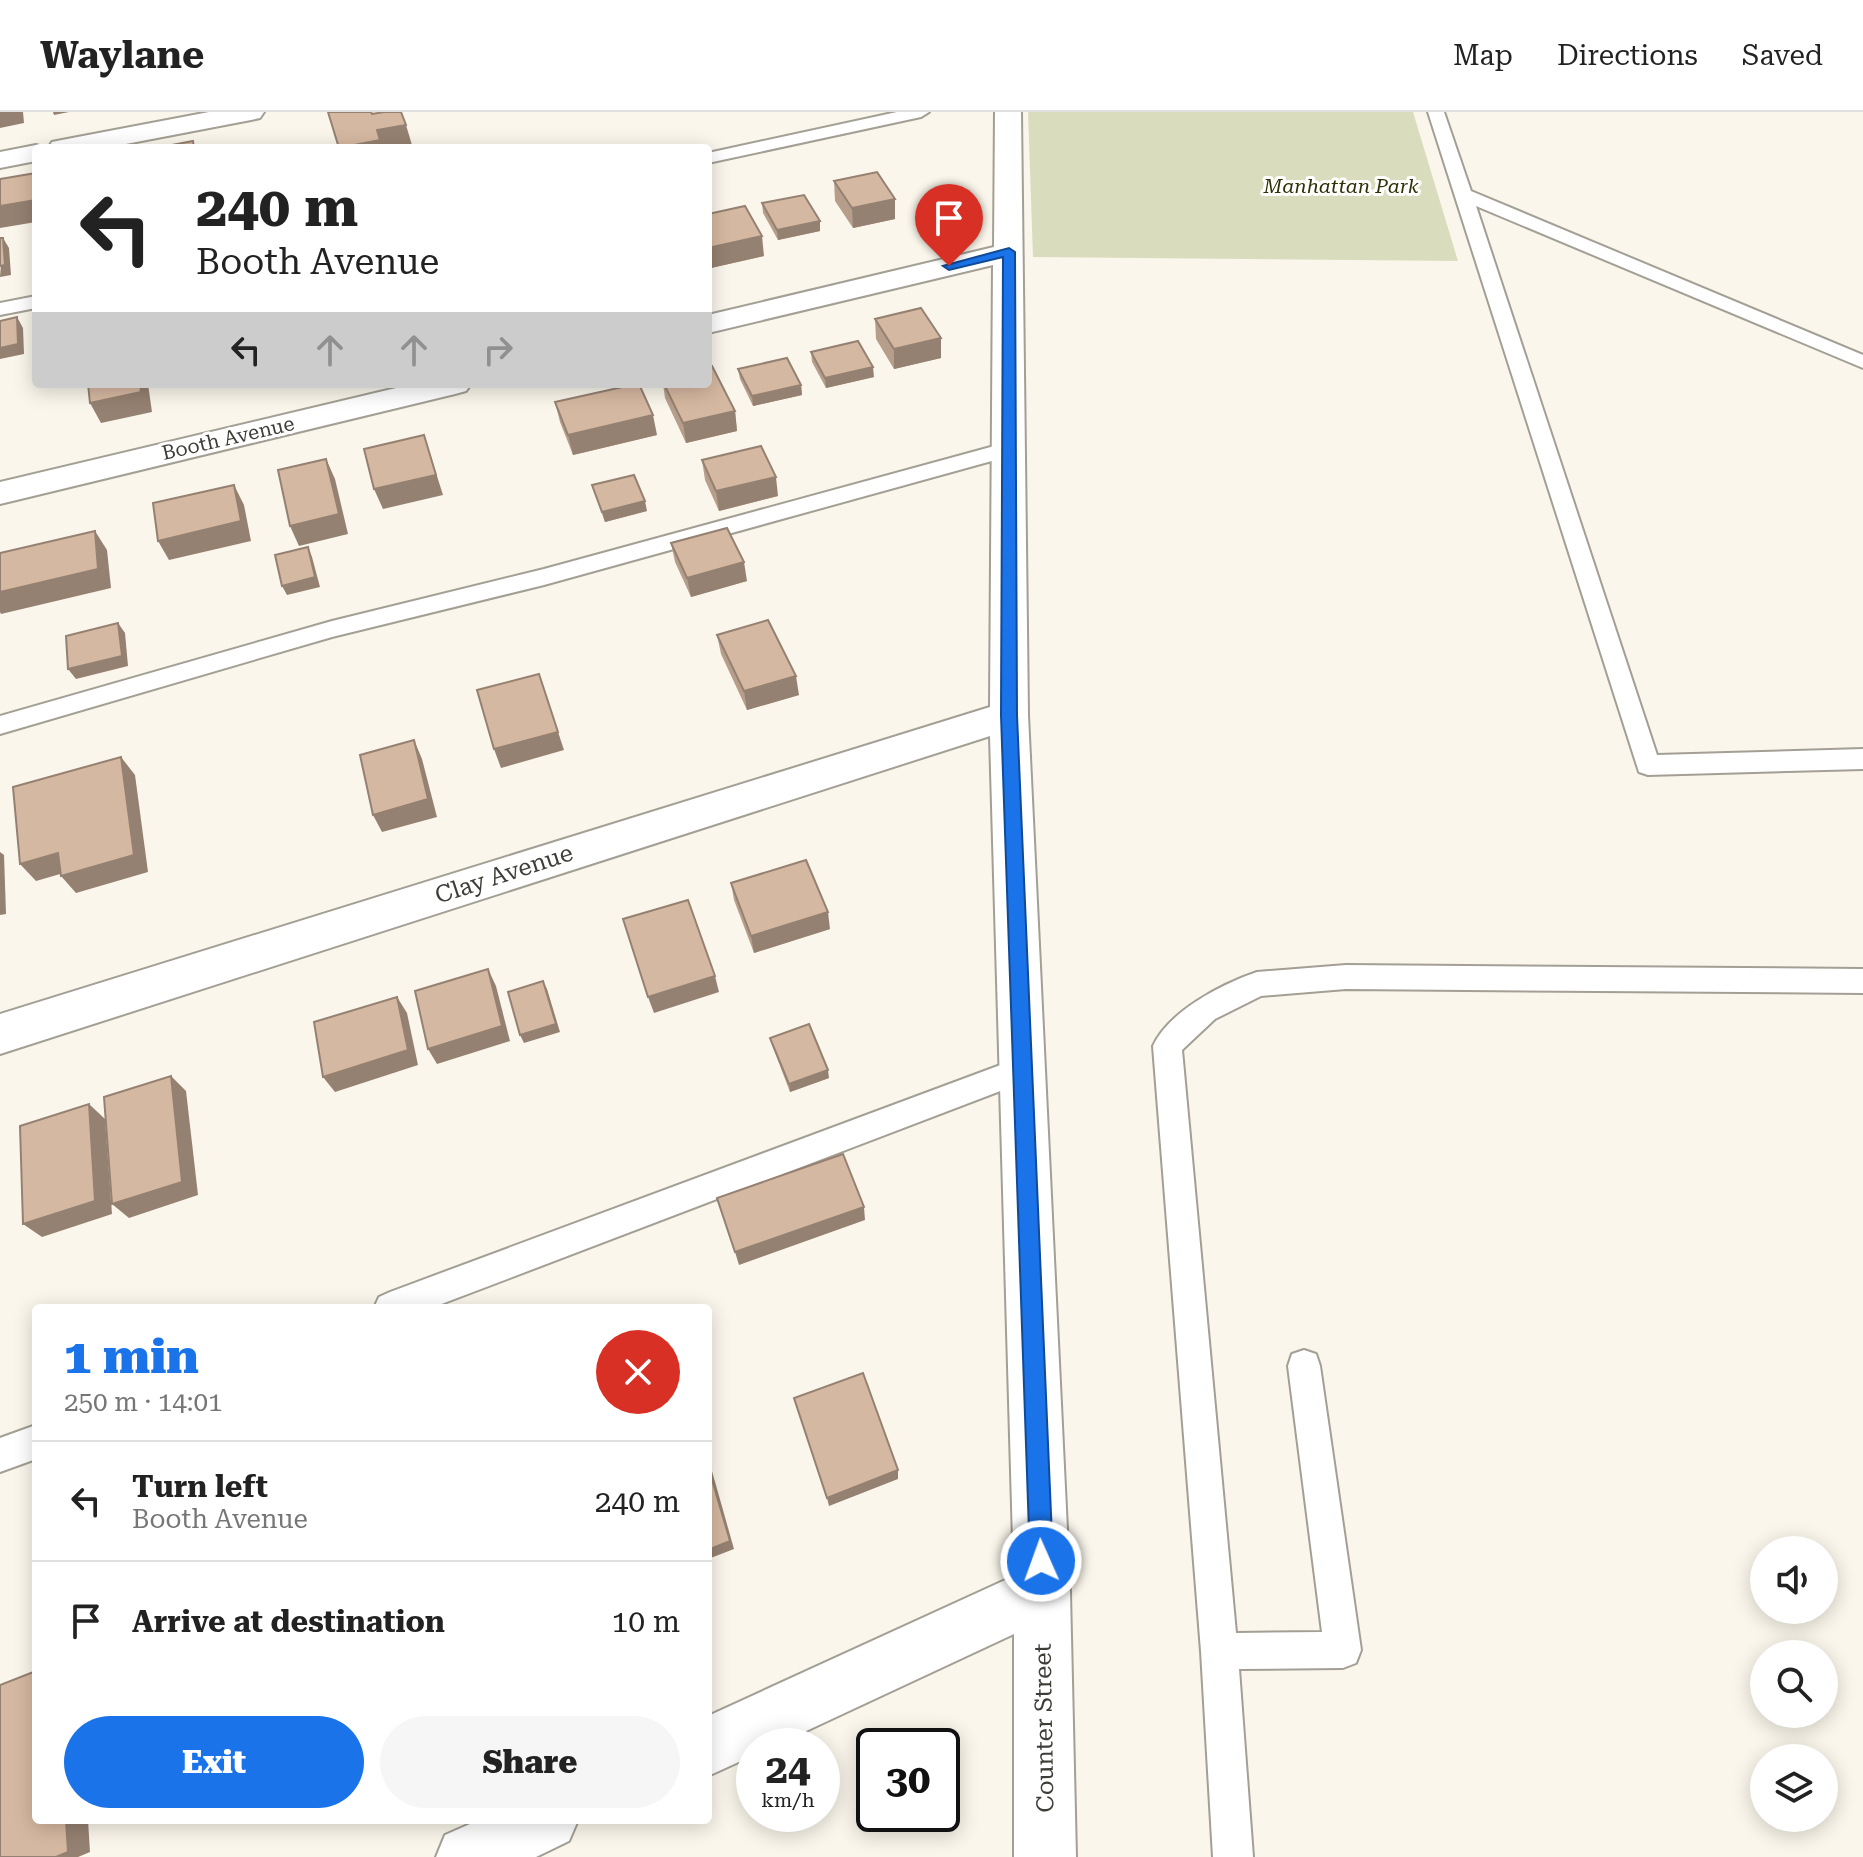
<!DOCTYPE html>
<meta charset="utf-8">
<style>
:root{--surface:#fff;--page:#f6f6f6;--text:#222;--muted:#767676;--line:#e0e0e0;--accent:#1a73e8}
body{margin:0;font-family:"Roboto Serif",serif;background:var(--page);color:var(--text);height:100vh;display:flex;flex-direction:column;font-size:30px;white-space:nowrap}
*{box-sizing:border-box;margin:0}
p{font-size:26px;color:var(--muted)}
.icon{flex:none;width:44px;height:44px;fill:none;stroke:currentColor;stroke-width:2;stroke-linecap:round;stroke-linejoin:round}
.map{position:relative;flex:1;overflow:hidden}
.side{position:absolute;left:32px;top:1192px;width:680px;height:520px;display:flex;flex-direction:column;background:var(--surface);border-radius:8px;box-shadow:0 4px 20px #0003}
.side>*{flex:none}
.hud{position:absolute;left:32px;top:32px;width:680px;height:244px;border-radius:8px;box-shadow:0 4px 20px #0003;background:#fff;color:var(--text);overflow:hidden}
.controls{position:absolute;left:1750px;top:1424px;display:grid;gap:16px}
.controls a{display:grid;place-items:center;width:88px;height:88px;border-radius:50%;background:var(--surface);box-shadow:0 4px 20px #0003;font-size:40px}
.speed{position:absolute;left:736px;top:1616px;display:flex;gap:16px;font-size:40px;font-weight:700;text-align:center}
.speed>*{display:grid;place-content:center;width:104px;height:104px;border-radius:50%;background:var(--surface);box-shadow:0 4px 20px #0003;line-height:1}
.speed small{font-size:20px;font-weight:400}
.speed .limit{border:4px solid #111;border-radius:12px;background:#fff;color:#111}
.pin{position:absolute;display:grid;place-items:center;width:68px;height:68px;color:#fff;margin:-82px -34px;border-radius:50% 50% 50% 0;rotate:-45deg;box-shadow:0 0 8px #0007}
.pin .icon{rotate:45deg}
.me{position:absolute;width:88px;margin:-44px;rotate:358deg;stroke-linejoin:round;filter:drop-shadow(0 0 6px #0008)}
.turn{display:flex;align-items:center;gap:28px;height:168px;padding:0 32px;font-size:36px}
.turn .icon{width:104px;height:104px;stroke-width:2.5}
.turn b{display:block;font-size:56px;line-height:68px}
.lanes{display:flex;align-items:center;height:76px;padding:0 32px;background:#0003;justify-content:center;gap:40px;direction:ltr}
.lanes .off{opacity:.35}
.round{display:grid;place-items:center;flex:none;width:84px;height:84px;border-radius:42px;background:var(--page)}
.head{display:flex;align-items:center;justify-content:space-between;height:136px;padding:0 32px}
h1{font-size:48px;font-weight:800;line-height:60px;color:var(--accent)}
.button{display:flex;gap:16px;margin-top:auto;padding:16px 32px}
.button a{flex:1;height:92px;border-radius:48px;background:var(--accent);color:#fff;font-size:32px;font-weight:800;line-height:92px;text-align:center}
.button a+a{background:var(--page);color:var(--text)}
ul{padding:0;list-style:none}
li{display:flex;align-items:center;gap:24px;height:120px;padding:0 32px;border-top:2px solid var(--line)}
li div{flex:1}
li b{display:block;font-size:30px}
li em{font-style:normal}
header{display:flex;align-items:center;gap:48px;box-sizing:border-box;height:112px;padding:0 40px;background:var(--surface);border-bottom:2px solid var(--line)}
header strong{font-size:38px}
nav{display:flex;gap:44px;margin-inline-start:auto;font-size:28px}
.map>svg:first-child{display:block}
.green{fill:#daddbd}
.lines{fill:none;stroke-linecap:round;stroke-linejoin:round}
.lane-casing{stroke:#a39f95;stroke-width:4}
.street-casing{stroke:#a39f95;stroke-width:4}
.lane{fill:#fff;fill-rule:evenodd}
.street{fill:#fff;fill-rule:evenodd}
.wall{fill:#b79e8a}
.shaded-wall{fill:#958171}
.building{fill:#d5b8a1;stroke:#958171;stroke-width:2}
.route{fill:#1a73e8;stroke:#114b97;stroke-width:2}
.labels{text-anchor:middle;stroke-width:6;stroke-linejoin:round;paint-order:stroke}
.far-park-label{font-size:20px;font-style:italic;fill:#303106;stroke:#fff}
.far-street-label{font-size:20px;fill:#3e3d38;stroke:#fff}
.street-label{font-size:24px;fill:#3e3d38;stroke:#fff}
</style>
<header>
<strong>Waylane</strong>
<nav><a>Map</a><a>Directions</a><a>Saved</a></nav>
</header>
<div class="map">
<svg width="1863" height="1745" viewBox="0 0 1863 1745">
<rect width="100%" height="100%" fill="#faf6eb"/>
<polygon class="green" points="1028,0 1413,0 1458,149 1033,145"/>
<g class="lines">
<defs>
<g id="lane">
<polygon points="897,0 929,0 921,5 708,51 708,41"/>
<polygon points="1428,0 1444,0 1471,79 1863,243 1863,256 1476,94 1657,643 1863,637 1863,657 1648,663 1639,660"/>
<polygon points="36,184 36,196 0,203 0,191"/>
<polygon points="1009,330 1017,332 1020,337 1017,342 544,473 332,525 0,622 0,604 332,509 544,457"/>
<path d="M1346,853l517,4v24l-517,-4 -85,7 -46,23 -33,31 54,583 86,-1 -34,-266 4,-12 12,-4 12,4 4,12 41,284 -5,13 -13,5 -104,1 14,188h-40l-12,-206 -48,-605c16,-35 69,-62 104,-74z"/>
<polygon points="1022,945 1032,949 1037,958 1032,967 431,1196 374,1196 379,1185 390,1180"/>
<polygon points="36,1313 36,1347 0,1360 0,1326"/>
</g>
<g id="street">
<polygon points="209,0 264,0 260,6 251,8 105,36 48,36 52,30 62,28"/>
<polygon points="995,0 1021,0 1028,603 1070,1480 1076,1745 1014,1745 1014,1522 774,1634 754,1634 754,1643 708,1664 708,1604 1014,1464 990,624 0,942 0,902 990,595 993,153 708,221 708,203 994,135"/>
<polygon points="36,33 46,36 36,36 36,49 0,56 0,40"/>
<polygon points="413,272 471,272 466,279 455,282 0,392 0,370"/>
<polygon points="479,1708 578,1708 569,1729 536,1745 436,1745 445,1723"/>
</g>
</defs>
<use href="#lane" class="lane-casing"/>
<use href="#street" class="street-casing"/>
<use href="#lane" class="lane"/>
<use href="#street" class="street"/>
</g>
<g class="wall">
<polygon points="834,69 895,87 895,107 853,116 835,89"/>
<polygon points="762,91 820,109 820,119 778,128 763,101"/>
<polygon points="708,102 764,144 711,156 708,150"/>
<polygon points="875,207 941,226 941,246 894,257 876,227"/>
<polygon points="811,240 874,265 826,276 812,250"/>
<polygon points="738,257 801,273 802,283 753,294 740,267"/>
<polygon points="663,272 708,272 735,299 737,319 686,331 665,286"/>
<polygon points="555,290 657,323 573,343 560,310"/>
<polygon points="702,348 778,384 719,399 705,368"/>
<polygon points="592,373 647,399 605,410"/>
<polygon points="671,431 747,469 691,485 675,450"/>
<polygon points="717,523 799,583 747,598 721,542"/>
<polygon points="731,771 830,817 754,841 734,788"/>
<polygon points="770,926 829,966 790,980 772,933"/>
</g>
<g class="shaded-wall">
<polygon points="0,0 23,0 24,11 0,16"/>
<polygon points="53,0 69,0 54,3"/>
<polygon points="406,13 412,33 395,36 339,36 377,18"/>
<polygon points="895,87 895,107 853,116 852,96"/>
<polygon points="36,88 36,110 0,116 0,94"/>
<polygon points="820,109 820,119 778,128 777,118"/>
<polygon points="762,124 764,144 711,156 708,136"/>
<polygon points="3,126 9,136 11,163 0,165"/>
<polygon points="17,205 23,216 24,242 0,247 0,236"/>
<polygon points="941,226 941,246 894,257 894,237"/>
<polygon points="873,255 874,265 826,276 825,266"/>
<polygon points="140,272 148,272 152,300 101,311 90,291"/>
<polygon points="801,273 802,283 753,294 752,284"/>
<polygon points="735,299 737,319 686,331 683,311"/>
<polygon points="653,303 657,323 573,343 568,323"/>
<polygon points="424,323 443,383 383,397 374,377"/>
<polygon points="326,347 335,367 348,422 299,434 290,414"/>
<polygon points="776,365 778,384 719,399 716,379"/>
<polygon points="234,373 244,393 251,429 169,448 158,429"/>
<polygon points="645,389 647,399 605,410 602,400"/>
<polygon points="95,419 107,438 111,476 1,502 0,500 0,480"/>
<polygon points="308,435 312,445 320,475 287,483 282,474"/>
<polygon points="744,450 747,469 691,485 687,466"/>
<polygon points="118,511 125,521 128,554 76,567 68,557"/>
<polygon points="539,562 564,638 501,656 494,637"/>
<polygon points="796,564 799,583 747,598 744,579"/>
<polygon points="414,628 422,647 437,705 382,720 373,703"/>
<polygon points="121,645 135,663 148,760 76,781 61,764"/>
<polygon points="0,740 4,743 6,802 0,803"/>
<polygon points="58,741 74,758 36,769 20,752"/>
<polygon points="828,800 830,817 754,841 751,824"/>
<polygon points="488,857 496,874 510,929 437,952 428,937"/>
<polygon points="715,864 719,880 654,901 648,885"/>
<polygon points="543,869 547,877 560,920 524,931 520,923"/>
<polygon points="397,885 407,901 418,953 335,980 323,965"/>
<polygon points="828,958 829,966 790,980 789,972"/>
<polygon points="171,964 186,979 198,1083 129,1106 112,1092"/>
<polygon points="89,992 105,1007 112,1102 42,1125 23,1112"/>
<polygon points="864,1095 865,1108 739,1153 735,1140"/>
<polygon points="708,1345 734,1437 708,1447"/>
<polygon points="898,1358 898,1367 829,1394 827,1386"/>
<polygon points="66,1708 88,1708 90,1740 78,1745 56,1745"/>
</g>
<g class="building">
<polygon points="328,0 371,0 372,2 384,0 401,0 406,13 377,18 380,28 339,36"/>
<polygon points="193,29 194,36 156,36"/>
<polygon points="877,60 895,87 852,96 834,69"/>
<polygon points="36,61 36,88 0,94 0,67"/>
<polygon points="804,83 820,109 777,118 762,91"/>
<polygon points="745,94 762,124 708,136 708,102"/>
<polygon points="0,126 3,126 5,153 0,154"/>
<polygon points="921,196 941,226 894,237 875,207"/>
<polygon points="17,205 18,232 0,236 0,209"/>
<polygon points="858,229 873,255 825,266 811,240"/>
<polygon points="787,246 801,273 752,284 738,257"/>
<polygon points="712,254 735,299 683,311 664,272 708,272 708,255"/>
<polygon points="88,272 140,272 141,280 90,291"/>
<polygon points="636,272 639,272 653,303 568,323 555,290"/>
<polygon points="424,323 436,363 374,377 364,337"/>
<polygon points="761,334 776,365 716,379 702,348"/>
<polygon points="326,347 339,402 290,414 278,358"/>
<polygon points="634,363 645,389 602,400 592,373"/>
<polygon points="234,373 241,409 158,429 153,391"/>
<polygon points="727,416 744,450 687,466 671,431"/>
<polygon points="95,419 98,457 0,480 0,441"/>
<polygon points="308,435 315,465 282,474 275,443"/>
<polygon points="768,508 796,564 744,579 717,523"/>
<polygon points="118,511 122,544 68,557 66,524"/>
<polygon points="539,562 558,620 494,637 477,578"/>
<polygon points="414,628 428,687 373,703 360,643"/>
<polygon points="121,645 134,743 61,764 58,741 20,752 13,675"/>
<polygon points="806,748 828,800 751,824 731,771"/>
<polygon points="688,788 715,864 648,885 623,807"/>
<polygon points="488,857 502,914 428,937 415,879"/>
<polygon points="543,869 556,912 520,923 508,880"/>
<polygon points="397,885 408,938 323,965 314,910"/>
<polygon points="809,912 828,958 789,972 770,926"/>
<polygon points="171,964 182,1070 112,1092 104,985"/>
<polygon points="89,992 95,1089 23,1112 20,1014"/>
<polygon points="843,1042 864,1095 735,1140 717,1086"/>
<polygon points="863,1261 898,1358 827,1386 794,1286"/>
<polygon points="708,1354 730,1429 708,1438"/>
<polygon points="36,1559 36,1708 66,1708 68,1740 56,1745 0,1745 0,1573"/>
</g>
<polygon class="route" points="1009,136 1015,140 1017,603 1053,1449 1049,1458 1041,1461 1033,1458 1030,1449 1001,603 1003,145 949,158 943,154"/>
<g class="labels">
<g class="far-park-label">
<text x="1341" y="81">Manhattan Park</text>
</g>
<g class="far-street-label">
<text transform="translate(228 326) rotate(-13)" y="7">Booth Avenue</text>
</g>
<g class="street-label">
<text transform="translate(504 762) rotate(-18)" y="8">Clay Avenue</text>
<text transform="translate(1044 1616) rotate(-91)" y="8">Counter Street</text>
</g>
</g>
</svg>
<div class="controls">
<a><svg class="icon" aria-label="sound" viewBox="0 0 24 24"><path d="M4 9h4l5-4v14l-5-4H4zM17 9q2 3 0 6"/></svg></a>
<a><svg class="icon" aria-label="search" viewBox="0 0 24 24"><circle cx="10" cy="10" r="6"/><path d="M15 15l6 6"/></svg></a>
<a><svg class="icon" aria-label="layers" viewBox="0 0 24 24"><path d="M12 4l9 5-9 5-9-5zM3 14l9 5 9-5"/></svg></a>
</div>
<div class="speed"><div>24<small>km/h</small></div><div class="limit">30</div></div>
<div class="pin" style="left:949px;top:154px;background:#d93025"><svg class="icon" aria-label="arrive" viewBox="0 0 24 24"><path d="M6 21V4h12l-3 4 3 4H6"/></svg></div>
<svg class="me" style="left:1041px;top:1449px" viewBox="-20 -20 40 40"><circle r="17" fill="#1a73e8" stroke="#fff" stroke-width="3"/><path d="M0-11L8 9 0 5-8 9z" fill="#fff"/></svg>
<div class="hud">
<div class="turn"><svg class="icon" aria-label="left" viewBox="0 0 24 24"><path d="M17 20v-9H6M10 6l-5 5 5 5"/></svg><div><b>240 m</b>Booth Avenue</div></div>
<div class="lanes"><svg class="icon" aria-label="left" viewBox="0 0 24 24"><path d="M17 20v-9H6M10 6l-5 5 5 5"/></svg><svg class="icon off" aria-label="ahead" viewBox="0 0 24 24"><path d="M12 20V5M6 11l6-6 6 6"/></svg><svg class="icon off" aria-label="ahead" viewBox="0 0 24 24"><path d="M12 20V5M6 11l6-6 6 6"/></svg><svg class="icon off" aria-label="right" viewBox="0 0 24 24"><path d="M7 20v-9h11M14 6l5 5-5 5"/></svg></div>
</div>
<section class="side">
<div class="head"><div><h1>1 min</h1><p>250 m · 14:01</p></div><a class="round" style="background:#d93025;color:#fff"><svg class="icon" aria-label="close" viewBox="0 0 24 24"><path d="M6 6l12 12M18 6L6 18"/></svg></a></div>
<ul>
<li><svg class="icon" aria-label="left" viewBox="0 0 24 24"><path d="M17 20v-9H6M10 6l-5 5 5 5"/></svg><div><b>Turn left</b><p>Booth Avenue</p></div><em>240 m</em></li>
<li><svg class="icon" aria-label="arrive" viewBox="0 0 24 24"><path d="M6 21V4h12l-3 4 3 4H6"/></svg><div><b>Arrive at destination</b></div><em>10 m</em></li>
</ul>
<div class="button"><a>Exit</a><a>Share</a></div>
</section>
</div>
